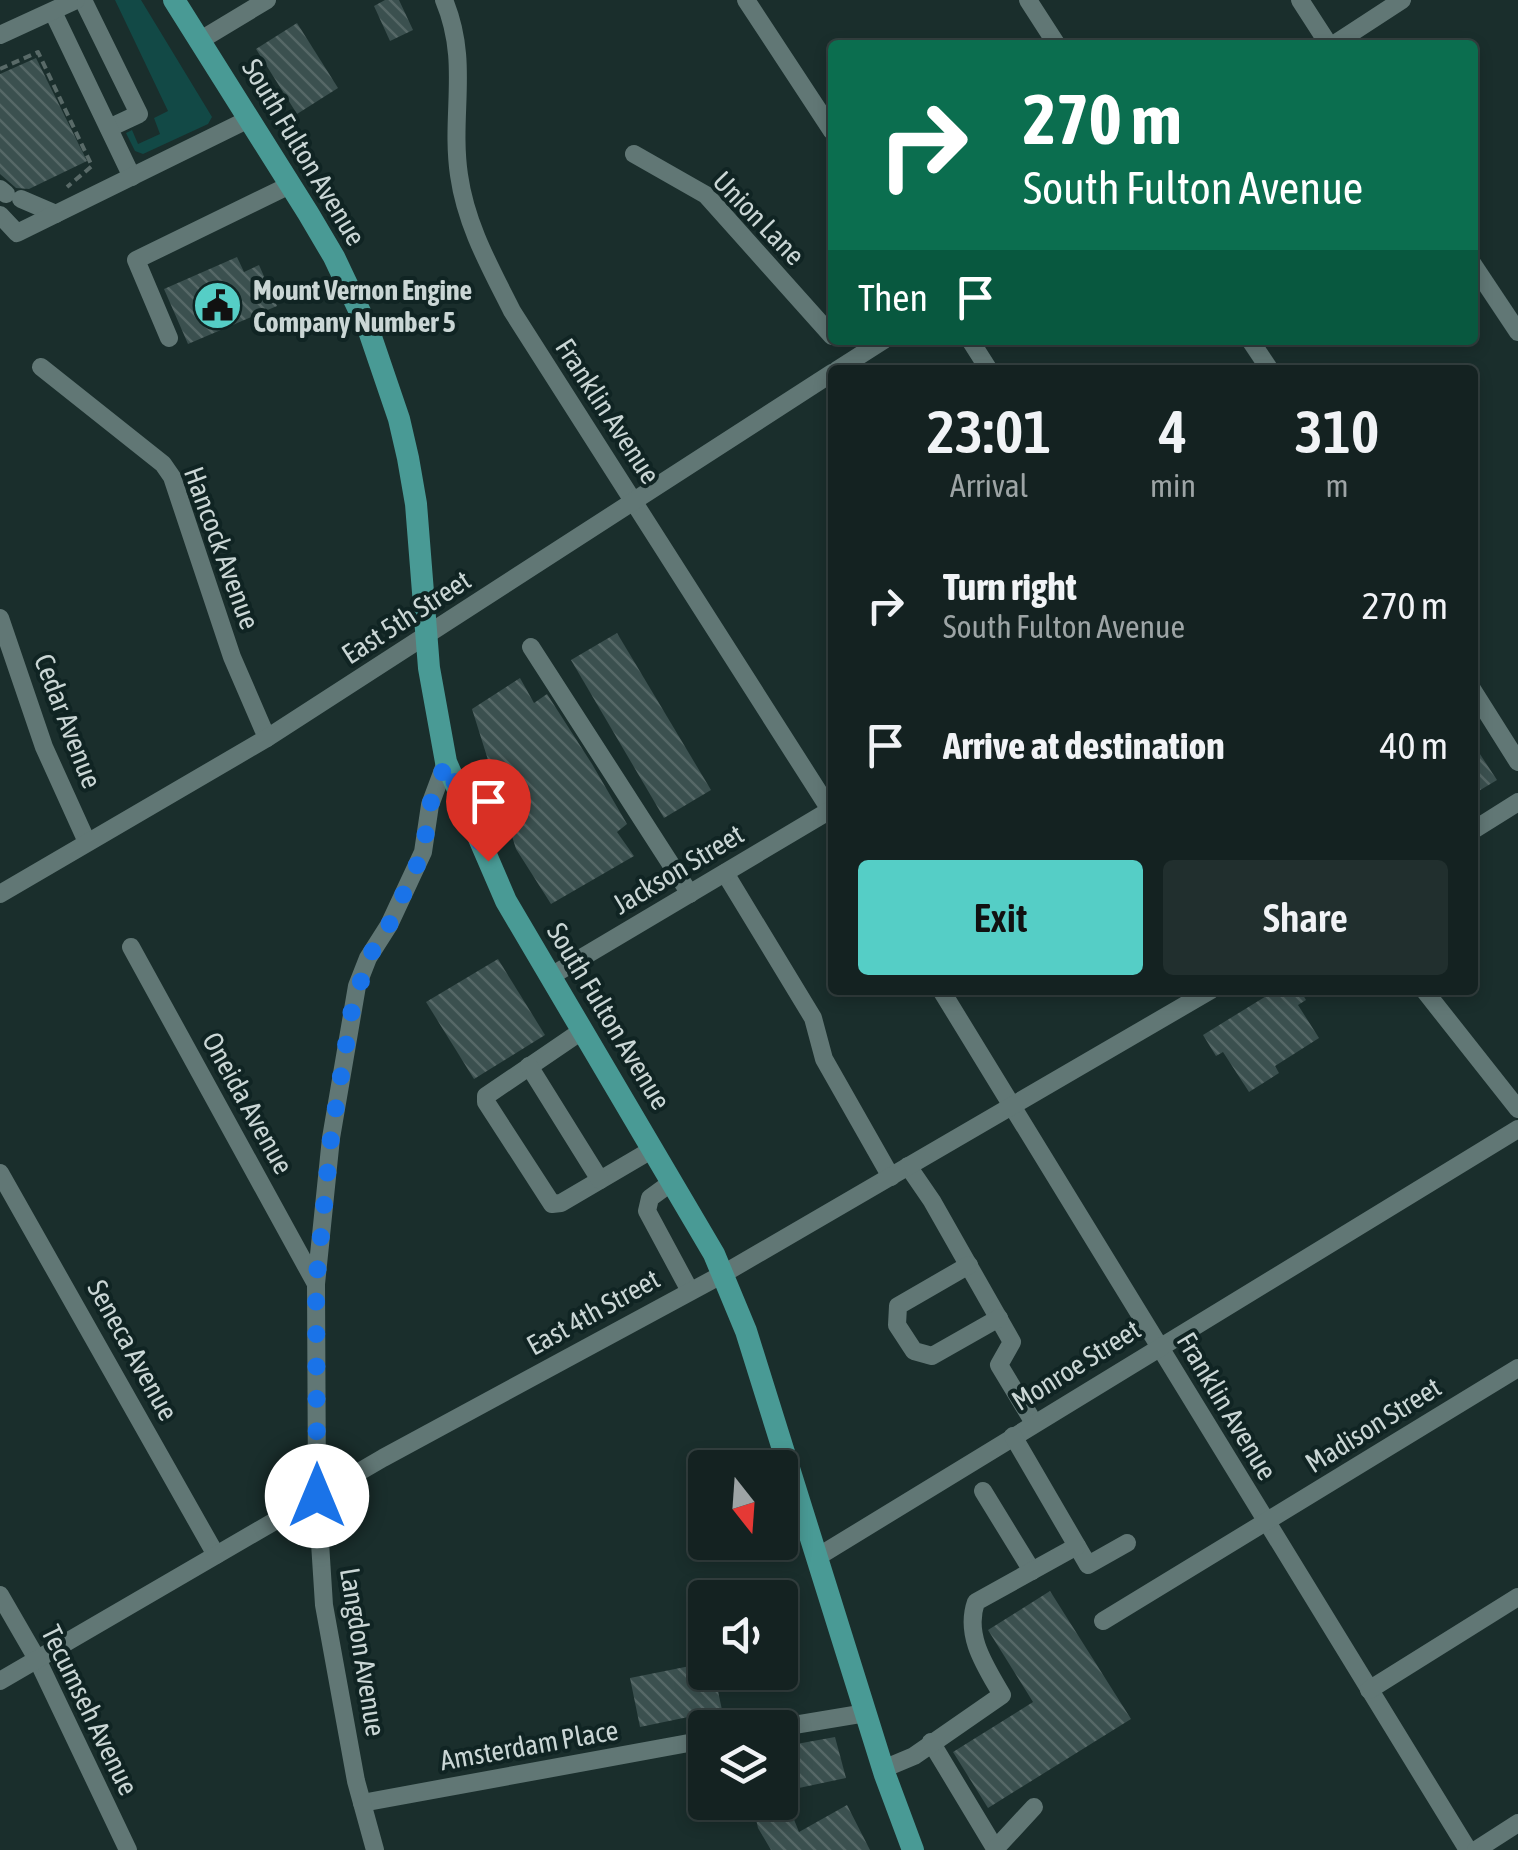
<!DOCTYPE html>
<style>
:root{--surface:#142221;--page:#212f2e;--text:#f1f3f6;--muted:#9da4a5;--line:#333f3f;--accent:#55cec6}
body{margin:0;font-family:"Asap Condensed",sans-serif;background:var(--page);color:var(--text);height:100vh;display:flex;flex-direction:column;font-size:38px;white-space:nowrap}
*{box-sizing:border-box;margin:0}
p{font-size:32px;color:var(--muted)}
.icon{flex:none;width:55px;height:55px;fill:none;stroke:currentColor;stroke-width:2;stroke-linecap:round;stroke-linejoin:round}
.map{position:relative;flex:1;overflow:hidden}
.drawer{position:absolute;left:828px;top:365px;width:650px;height:630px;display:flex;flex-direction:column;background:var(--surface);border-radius:10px;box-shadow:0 5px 15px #0003,0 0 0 2px var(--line)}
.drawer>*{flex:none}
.banner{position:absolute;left:828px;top:40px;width:650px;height:305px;border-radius:10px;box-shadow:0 5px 15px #0003,0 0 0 2px var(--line);background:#0b6e4f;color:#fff;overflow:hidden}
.needle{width:65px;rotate:163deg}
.fabs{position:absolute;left:688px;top:1450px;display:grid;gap:20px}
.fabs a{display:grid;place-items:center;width:110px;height:110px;border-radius:10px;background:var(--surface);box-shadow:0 5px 15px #0003,0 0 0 2px var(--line);font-size:50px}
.pin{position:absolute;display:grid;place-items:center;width:85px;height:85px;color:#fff;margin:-102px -42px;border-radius:50% 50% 50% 0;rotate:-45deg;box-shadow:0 0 10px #0007}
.pin .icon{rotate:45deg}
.me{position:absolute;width:110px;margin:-55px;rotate:0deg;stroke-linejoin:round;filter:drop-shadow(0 0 8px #0008)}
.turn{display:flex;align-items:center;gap:35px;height:210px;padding:0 30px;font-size:45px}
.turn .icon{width:130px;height:130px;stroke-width:2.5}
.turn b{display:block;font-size:70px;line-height:85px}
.then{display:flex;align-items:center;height:95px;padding:0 30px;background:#0003;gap:20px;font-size:38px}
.eta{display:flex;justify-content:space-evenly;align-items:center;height:170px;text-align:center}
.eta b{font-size:60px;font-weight:600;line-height:70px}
.button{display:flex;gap:20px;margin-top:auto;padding:20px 30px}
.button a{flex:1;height:115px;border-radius:10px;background:var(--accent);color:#111;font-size:40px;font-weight:600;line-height:115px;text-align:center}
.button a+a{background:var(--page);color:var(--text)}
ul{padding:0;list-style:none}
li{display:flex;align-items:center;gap:30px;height:140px;padding:0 30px}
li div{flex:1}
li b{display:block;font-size:38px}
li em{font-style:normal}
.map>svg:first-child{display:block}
.green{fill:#124946}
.building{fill:url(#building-back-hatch)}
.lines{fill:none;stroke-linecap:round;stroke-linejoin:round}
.path{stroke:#596a68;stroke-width:4;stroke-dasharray:8 5;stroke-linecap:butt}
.minor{stroke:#617775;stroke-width:18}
.major{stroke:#499a95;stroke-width:22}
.route{stroke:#1a73e8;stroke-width:18;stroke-dasharray:0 32.4}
.labels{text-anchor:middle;stroke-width:8;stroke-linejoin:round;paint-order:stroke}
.street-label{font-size:28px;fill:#cad6d5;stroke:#102423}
.poi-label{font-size:28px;font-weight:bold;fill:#cad6d5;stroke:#102423;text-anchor:start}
</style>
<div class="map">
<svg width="1518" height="1850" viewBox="0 0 1518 1850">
<defs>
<pattern id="building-back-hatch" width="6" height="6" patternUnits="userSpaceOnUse" patternTransform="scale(2.5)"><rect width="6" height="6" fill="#3b504f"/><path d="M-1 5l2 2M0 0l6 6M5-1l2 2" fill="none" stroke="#566867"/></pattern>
</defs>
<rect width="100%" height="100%" fill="#1a2e2c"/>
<polygon class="green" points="115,0 141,0 212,117 208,124 143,154 135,151 126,133 132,130 138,144 160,134 154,118 168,111"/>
<g class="building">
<polygon points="385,0 399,0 413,30 390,41 374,6"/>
<polygon points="297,23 338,88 297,114 256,49"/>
<polygon points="36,58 87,161 29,189 16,188 0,174 0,74"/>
<polygon points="237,257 244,272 259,265 277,306 188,344 164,289"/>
<polygon points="617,633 711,790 664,818 571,660"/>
<polygon points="520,678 534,703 547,694 592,764 627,824 617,832 634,856 551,904 516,849 472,709"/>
<polygon points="1472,742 1497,780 1472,795"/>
<polygon points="498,959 545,1035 474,1079 426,1002"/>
<polygon points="1276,990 1300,990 1306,1000 1298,1005 1319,1038 1275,1066 1279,1073 1249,1092 1223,1052 1216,1056 1203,1035"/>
<polygon points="1050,1591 1131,1719 988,1808 953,1752 1033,1702 988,1630"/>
<polygon points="705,1663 705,1672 714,1672 722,1710 640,1727 630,1678"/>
<polygon points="835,1737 846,1778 780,1792 780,1747"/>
<polygon points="752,1802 787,1802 799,1832 847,1805 870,1850 771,1850 758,1828"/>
</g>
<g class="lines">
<polyline class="path" points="0,69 38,52 92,166 67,187"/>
<g class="minor">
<polyline points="83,0 139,114 109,128"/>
<path d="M444,0c26,62 6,113 15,175 7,50 31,92 53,136l320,502"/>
<polyline points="746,0 832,131"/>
<polyline points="1028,0 1057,45"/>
<polyline points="1300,0 1329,45"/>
<polyline points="53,12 132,177"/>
<polyline points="0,35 76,0"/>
<polyline points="199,41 267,0"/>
<polyline points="1333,45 1402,0"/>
<polyline points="634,154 706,195 832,336"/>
<polyline points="0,189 6,194"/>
<polyline points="21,199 56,214"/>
<polyline points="0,215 17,233 249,119"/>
<polyline points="1472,263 1518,332"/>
<polyline points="169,338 136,260 290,185"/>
<polyline points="970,340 989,370"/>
<polyline points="1250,340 1270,370"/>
<polyline points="41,367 163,464 172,477 232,657 267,738"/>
<polyline points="837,370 884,340"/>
<polyline points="0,618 44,747 87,842"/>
<polyline points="531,647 690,894"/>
<polyline points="1472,689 1518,762"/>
<polyline points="1472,831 1518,802"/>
<polyline points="725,873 813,1018 824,1059 891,1177"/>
<polyline points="0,894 267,738 832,373"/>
<polyline points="131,947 316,1284"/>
<polyline points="551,976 832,809"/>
<polyline points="941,990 1468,1850"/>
<polyline points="1424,990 1518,1109"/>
<polyline points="583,1030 486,1096 486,1102 552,1204 561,1203 653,1149"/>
<polyline points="529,1066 600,1180"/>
<polyline points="908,1166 932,1201 1012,1342 999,1365 1034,1423"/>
<polyline points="0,1173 216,1555"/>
<polyline points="672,1182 650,1198 647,1211 690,1291"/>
<polyline points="969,1265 898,1306 897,1325 914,1351 932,1356 999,1318"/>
<polyline points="983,1491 1032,1571"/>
<polyline points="1077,1546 1088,1565 1127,1543"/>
<polyline points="819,1556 1518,1129"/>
<polyline points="0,1595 37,1659 128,1850"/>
<polyline points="1103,1621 1518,1368"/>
<polyline points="0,1681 383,1458 723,1274 1211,990"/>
<polyline points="1369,1690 1518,1597"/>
<polyline points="776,1728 866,1713"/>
<polyline points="931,1742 996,1850"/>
<path d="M883,1769l31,-13 88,-61c-16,-28 -38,-59 -26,-93l101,-56 -64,-110"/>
<polyline points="362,1803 705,1740"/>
<polyline points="996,1848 1034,1807"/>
<polyline points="375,1850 356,1781 324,1605 317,1496 316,1284 331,1138 357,986 368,958 389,925 423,852 430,805 446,762"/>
<polyline points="1476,1850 1518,1823"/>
</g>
<polyline class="major" points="174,0 308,213 334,257 369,331 399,419 408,458 416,504 429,668 446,762 506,901 714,1254 746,1331 885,1775 913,1850"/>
</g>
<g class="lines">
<polyline class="route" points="317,1496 316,1284 331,1138 351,1014 368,958 389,925 423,852 430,805 446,762 488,861"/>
</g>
<defs>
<symbol id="civic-disc" viewBox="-11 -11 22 22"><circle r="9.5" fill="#55cec6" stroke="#102423"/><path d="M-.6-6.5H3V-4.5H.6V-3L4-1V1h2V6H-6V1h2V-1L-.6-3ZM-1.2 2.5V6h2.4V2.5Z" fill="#111"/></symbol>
</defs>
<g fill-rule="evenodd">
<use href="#civic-disc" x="190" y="278" width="55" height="55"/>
</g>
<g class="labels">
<g class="street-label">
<text transform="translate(304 152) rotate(59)" y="10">South Fulton Avenue</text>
<text transform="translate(759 218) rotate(46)" y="10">Union Lane</text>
<text transform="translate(608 411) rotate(57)" y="10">Franklin Avenue</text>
<text transform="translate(222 548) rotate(70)" y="10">Hancock Avenue</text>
<text transform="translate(406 617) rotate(-33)" y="10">East 5th Street</text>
<text transform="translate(68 721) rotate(69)" y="10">Cedar Avenue</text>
<text transform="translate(678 869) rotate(-31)" y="10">Jackson Street</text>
<text transform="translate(609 1016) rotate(59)" y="10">South Fulton Avenue</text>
<text transform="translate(248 1103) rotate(61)" y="10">Oneida Avenue</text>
<text transform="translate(593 1312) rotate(-29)" y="10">East 4th Street</text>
<text transform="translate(133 1350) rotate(61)" y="10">Seneca Avenue</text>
<text transform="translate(1076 1365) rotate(-32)" y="10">Monroe Street</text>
<text transform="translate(1227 1406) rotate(59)" y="10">Franklin Avenue</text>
<text transform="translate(1373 1425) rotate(-32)" y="10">Madison Street</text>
<text transform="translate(363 1652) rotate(81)" y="10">Langdon Avenue</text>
<text transform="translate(90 1710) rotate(64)" y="10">Tecumseh Avenue</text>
<text transform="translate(529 1745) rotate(-10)" y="10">Amsterdam Place</text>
</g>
<g class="poi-label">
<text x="253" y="300">Mount Vernon Engine<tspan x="253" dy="32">Company Number 5</tspan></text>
</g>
</g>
</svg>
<div class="fabs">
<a><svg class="needle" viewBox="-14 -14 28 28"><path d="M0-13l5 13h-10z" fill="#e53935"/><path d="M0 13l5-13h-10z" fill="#9da4a5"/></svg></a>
<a><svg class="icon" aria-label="sound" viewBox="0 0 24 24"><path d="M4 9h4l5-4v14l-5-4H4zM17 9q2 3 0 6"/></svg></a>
<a><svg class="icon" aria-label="layers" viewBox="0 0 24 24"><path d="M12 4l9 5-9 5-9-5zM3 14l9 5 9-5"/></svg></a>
</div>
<div class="pin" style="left:488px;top:861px;background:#d93025"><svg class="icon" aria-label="arrive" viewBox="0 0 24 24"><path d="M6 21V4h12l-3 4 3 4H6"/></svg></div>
<svg class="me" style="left:317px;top:1496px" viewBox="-20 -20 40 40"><circle r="19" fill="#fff"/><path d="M0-13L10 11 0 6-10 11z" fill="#1a73e8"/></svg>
<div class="banner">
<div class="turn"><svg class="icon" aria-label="right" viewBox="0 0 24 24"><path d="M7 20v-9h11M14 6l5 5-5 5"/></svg><div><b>270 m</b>South Fulton Avenue</div></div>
<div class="then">Then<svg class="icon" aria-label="arrive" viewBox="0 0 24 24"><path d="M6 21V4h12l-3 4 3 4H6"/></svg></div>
</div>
<section class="drawer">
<div class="eta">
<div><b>23:01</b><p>Arrival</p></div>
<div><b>4</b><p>min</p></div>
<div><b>310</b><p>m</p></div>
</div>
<ul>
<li><svg class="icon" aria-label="right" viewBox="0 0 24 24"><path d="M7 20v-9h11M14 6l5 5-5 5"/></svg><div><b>Turn right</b><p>South Fulton Avenue</p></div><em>270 m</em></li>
<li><svg class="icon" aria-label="arrive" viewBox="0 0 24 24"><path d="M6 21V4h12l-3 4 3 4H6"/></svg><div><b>Arrive at destination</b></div><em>40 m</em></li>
</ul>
<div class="button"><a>Exit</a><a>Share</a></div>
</section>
</div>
